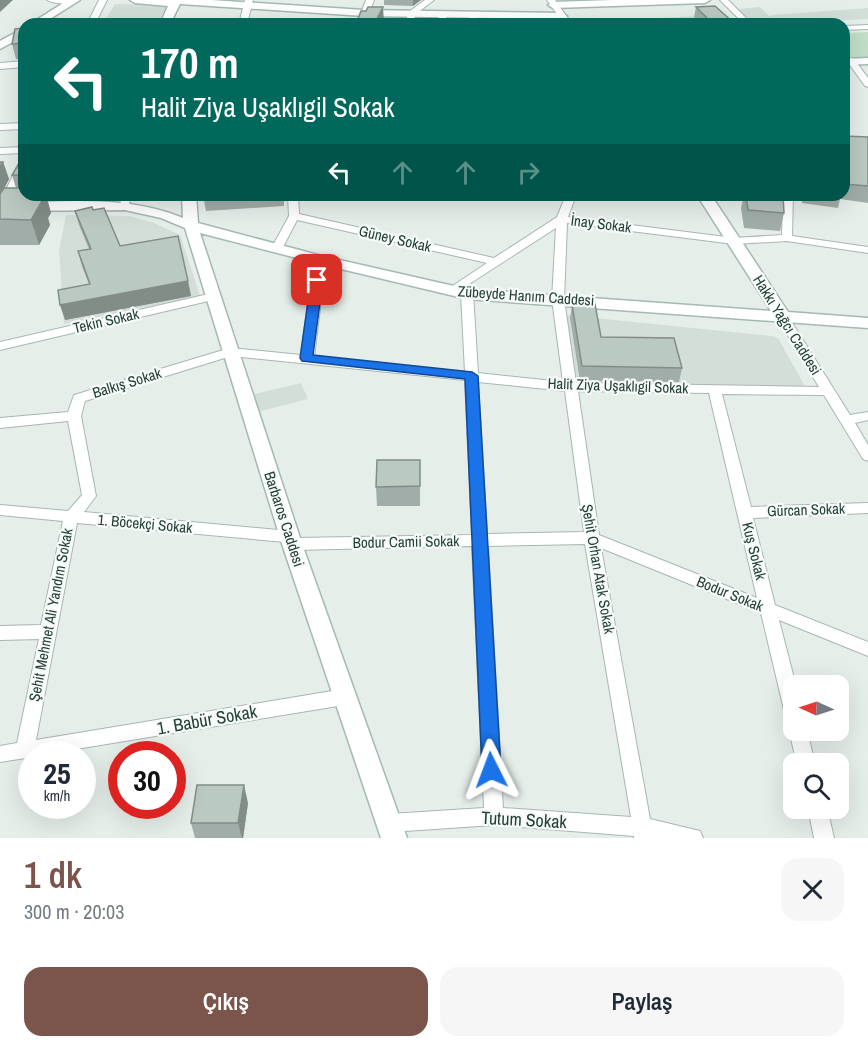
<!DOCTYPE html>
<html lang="tr">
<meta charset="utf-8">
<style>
:root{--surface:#fff;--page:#f6f6f7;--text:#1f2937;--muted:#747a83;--accent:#7b544c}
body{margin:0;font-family:"Archivo Narrow",sans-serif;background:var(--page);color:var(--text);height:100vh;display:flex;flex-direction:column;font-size:22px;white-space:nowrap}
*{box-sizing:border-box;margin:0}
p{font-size:20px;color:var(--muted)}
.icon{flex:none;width:33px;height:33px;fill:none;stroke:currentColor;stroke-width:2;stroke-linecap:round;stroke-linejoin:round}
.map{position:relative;height:838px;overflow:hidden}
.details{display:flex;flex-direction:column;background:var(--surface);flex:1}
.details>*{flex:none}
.banner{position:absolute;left:18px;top:18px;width:832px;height:183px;border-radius:18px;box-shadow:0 6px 24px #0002;background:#00695c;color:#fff;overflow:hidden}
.needle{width:39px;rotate:273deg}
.controls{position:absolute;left:783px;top:675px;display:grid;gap:12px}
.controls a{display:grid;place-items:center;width:66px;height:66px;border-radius:12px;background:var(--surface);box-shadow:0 6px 24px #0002;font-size:30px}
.speed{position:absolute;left:18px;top:741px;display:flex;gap:12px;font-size:30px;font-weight:700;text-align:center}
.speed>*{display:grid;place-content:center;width:78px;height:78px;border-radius:50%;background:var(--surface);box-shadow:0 6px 24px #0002;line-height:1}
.speed small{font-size:15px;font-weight:400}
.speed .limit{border:9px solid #d22;background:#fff;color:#111}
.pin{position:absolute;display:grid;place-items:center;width:51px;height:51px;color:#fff;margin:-26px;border-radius:12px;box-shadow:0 3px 9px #0006}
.me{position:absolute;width:66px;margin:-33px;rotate:357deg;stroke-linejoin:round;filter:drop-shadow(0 0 4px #0008)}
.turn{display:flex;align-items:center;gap:21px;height:126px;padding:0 24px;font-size:27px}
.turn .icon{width:78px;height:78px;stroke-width:2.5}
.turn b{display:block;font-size:42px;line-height:51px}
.lanes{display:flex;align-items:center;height:57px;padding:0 24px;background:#0003;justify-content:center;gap:30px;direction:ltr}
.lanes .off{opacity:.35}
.round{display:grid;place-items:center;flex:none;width:63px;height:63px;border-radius:18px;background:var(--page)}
.head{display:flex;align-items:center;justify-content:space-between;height:102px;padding:0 24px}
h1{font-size:36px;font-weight:600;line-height:45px;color:var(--accent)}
.primary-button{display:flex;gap:12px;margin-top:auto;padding:12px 24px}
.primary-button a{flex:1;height:69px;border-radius:18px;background:var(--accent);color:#fff;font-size:24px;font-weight:600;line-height:69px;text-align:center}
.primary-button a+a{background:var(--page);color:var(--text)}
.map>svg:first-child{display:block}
.built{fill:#d4ded9}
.green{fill:#c0dec8}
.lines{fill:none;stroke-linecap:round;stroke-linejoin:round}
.street-casing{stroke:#a8b6b1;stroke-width:2}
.secondary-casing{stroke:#a4b9b2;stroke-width:3}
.street{fill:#fff;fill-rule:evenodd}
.secondary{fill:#fff;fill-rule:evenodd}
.wall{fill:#a1ada8}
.shaded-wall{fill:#838d88}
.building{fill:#bbc9c3;stroke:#838d88;stroke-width:1.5}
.route{fill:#1a73e8;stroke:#114b97;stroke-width:1.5}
.labels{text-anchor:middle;stroke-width:4.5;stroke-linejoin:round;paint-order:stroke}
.street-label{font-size:15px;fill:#254039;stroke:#f6faf8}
.near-street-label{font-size:18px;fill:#254039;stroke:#f6faf8}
</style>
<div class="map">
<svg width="868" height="838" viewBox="0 0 868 838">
<rect width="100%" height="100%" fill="#e6eeea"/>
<g class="built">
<polygon points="115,4 167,5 157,24 103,24"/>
<polygon points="760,7 769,16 772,17 772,15 868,8 868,19 754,24 738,9"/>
<polygon points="693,16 700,24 592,23 631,23 648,19"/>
<polygon points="66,215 130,216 154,223 180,235 200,296 64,324 59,250"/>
<polygon points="566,315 772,336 778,338 806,388 577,385"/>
<polygon points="301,383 308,399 257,412 251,395"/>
</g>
<polygon class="green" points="868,32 868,59 845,60 845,33"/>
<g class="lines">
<defs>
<g id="street">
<path d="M47,0h29l1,1c-7,4 -23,3 -30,-1z"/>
<polygon points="99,0 107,0 95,24 87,24"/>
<polygon points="245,0 253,0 247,24 239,24"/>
<polygon points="366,0 374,0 365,24 357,24"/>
<polygon points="425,0 434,0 416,14 412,24 404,24 410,11"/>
<polygon points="547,0 555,0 572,24 564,24"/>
<polygon points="720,0 728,0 752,24 744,24"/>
<polygon points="440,12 447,14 445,24 437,24"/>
<polygon points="471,12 478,14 476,24 468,24"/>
<polygon points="868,25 868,29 844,30 844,26"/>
<polygon points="851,58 854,59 868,78 868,87 865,86 847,61"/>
<polygon points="24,61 24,67 0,69 0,63"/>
<polygon points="24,123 24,129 0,130 0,124"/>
<polygon points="24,147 24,153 0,154 0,148"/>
<path d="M24,160c0,13 -8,43 -20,48l-4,-1v-5l19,-39z"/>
<polygon points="120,195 130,195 129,208 121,208"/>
<path d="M288,195h10l1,19 195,44 63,-41 9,-22h10l-8,22 166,21 48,-3 1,-40h10l-1,41 76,11v6l-81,-12 -53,3 -167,-21 -3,76 12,84 243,4 -43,-71 6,-4 6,4 62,99 18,-3v8l-13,3 13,22v16l-5,-2 -39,-64 -102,-1 29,113 117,-4v10l-115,5 22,87 93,37v14l-89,-36 17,66h-2v36l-6,-3 -3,-5 -24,-101 -160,-65 49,271 50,12 3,7h-69v-2l-140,-11 -104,7 -7,-2 -3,-7 3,-7 7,-2 94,-6 -12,-262 -180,4 -5,-2 -2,-6 -208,-19 -41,217 308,-51 6,3 3,5 -3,5 -6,3 -298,49h-14v3l-32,5v-16l17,-3 22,-104 -39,1v-14l41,-1 22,-104 -63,-6v-10l68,6 14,-16 -14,-74 -68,7v-10l68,-6 6,-17 156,-47 71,7 13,-95 6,-3 6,3 -12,97 151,15 -4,-78 6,-4 6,4 5,79 85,9 -11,-83 4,-71 -104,67 -6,-4 2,-2 39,-26 -190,-43 -16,31h-8l-2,-2 18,-33zM231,356l234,24 7,155 -176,3 -2,-5 -5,-2 -205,-19 12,-16 -15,-80 4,-15zM478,382l87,9 19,141 -97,2zM578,391l131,2 48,205 -158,-63zM585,544l46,273 -128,-9 -15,-262z"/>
<polygon points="213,293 217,295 219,297 217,299 0,350 0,342"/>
<polygon points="792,724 794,724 794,730 807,730 815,764 797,764 789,730"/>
<polygon points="808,808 827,808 834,838 814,838"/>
</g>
<g id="secondary">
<polygon points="68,0 80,0 42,24 30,24"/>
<polygon points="130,0 211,0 364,10 562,13 567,16 562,19 364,16 180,4 170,24 160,24 168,6 135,3"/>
<polygon points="613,0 710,0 705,3 553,8 548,5 553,2"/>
<polygon points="24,28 24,36 0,49 0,41"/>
<polygon points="868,58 868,64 844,65 844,59"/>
<path d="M182,195h14l2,28 124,33 145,33 304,22 -74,-116h14l77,117 80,6v10l-401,-29 -147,-35 -120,-31 102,311 105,294h-26l-99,-294 -97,-316 -24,-10 -36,-8 -125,1v-8c61,-1 126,-9 183,15z"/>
</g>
</defs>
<use href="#street" class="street-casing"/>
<use href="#secondary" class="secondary-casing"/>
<use href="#street" class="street"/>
<use href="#secondary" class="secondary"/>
</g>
<g class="wall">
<polygon points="384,0 421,0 413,6 384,5"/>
<polygon points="696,7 735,24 701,24 694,17"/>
<polygon points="24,28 24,59 16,59 12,44"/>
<polygon points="844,136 868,137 868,203 840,199 838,208 802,203 802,195 844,195"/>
<polygon points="0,162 3,162 9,179 4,188 16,188 12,175 24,162 24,195 59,195 57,199 47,199 51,213 48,218 50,225 39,245 0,245"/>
<polygon points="203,195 284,195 284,206 206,211"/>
<polygon points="744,195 783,195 784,213 780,231 744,228 741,208"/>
<polygon points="93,210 120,246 188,281 191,296 65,320 89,284 82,266 78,251 89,249 79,225 75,211"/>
<polygon points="572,304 601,337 682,368 679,382 580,381 570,318"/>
<polygon points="420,460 420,506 377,506 376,487"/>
<polygon points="248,803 243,838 195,838 191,823"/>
</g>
<g class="shaded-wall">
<polygon points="0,0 13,0 0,12"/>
<polygon points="413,0 421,0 413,6"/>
<polygon points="383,7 384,22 382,24 374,24"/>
<polygon points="3,162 9,179 0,197 0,169"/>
<polygon points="40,195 46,195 51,213 48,218 50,225 39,245 31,220"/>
<polygon points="188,281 191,296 65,320 60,305"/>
<polygon points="244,785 248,803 243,838 242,838 238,823"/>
</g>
<g class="building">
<polygon points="715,6 735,24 713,24 696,7"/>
<polygon points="368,7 383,7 374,24 356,24 361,11 366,11"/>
<polygon points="24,28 24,43 12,44 15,29"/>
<polygon points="844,136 868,137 868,186 844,184"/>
<polygon points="0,162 3,162 0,169"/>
<polygon points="20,162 24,162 24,175 12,175"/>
<polygon points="4,188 24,188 24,195 40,195 38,199 43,199 31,220 0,219 0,194"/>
<polygon points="203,195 242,195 204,197"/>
<polygon points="746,195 783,195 784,213 748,210"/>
<polygon points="92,207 93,210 104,208 120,246 178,236 188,281 60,305 58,290 90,284 78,251 91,249 75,211"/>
<polygon points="572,304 595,304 601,337 674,338 682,368 582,366"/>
<polygon points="377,460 420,460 420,486 376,487"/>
<polygon points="197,785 244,785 238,823 191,823"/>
</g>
<polygon class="route" points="317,276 323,280 313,355 472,372 478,376 501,770 498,776 491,779 485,776 482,770 465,379 302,361 300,358 311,280"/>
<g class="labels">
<g class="street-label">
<text transform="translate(601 224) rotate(7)" y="5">İnay Sokak</text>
<text transform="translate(395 239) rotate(13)" y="5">Güney Sokak</text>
<text transform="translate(526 296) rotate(4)" y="5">Zübeyde Hanım Caddesi</text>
<text transform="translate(106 321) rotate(-13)" y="5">Tekin Sokak</text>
<text transform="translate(787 325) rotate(58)" y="5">Hakkı Yağcı Caddesi</text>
<text transform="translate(127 383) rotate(-17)" y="5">Balkış Sokak</text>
<text transform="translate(618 386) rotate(2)" y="5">Halit Ziya Uşaklıgil Sokak</text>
<text transform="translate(806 510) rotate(-2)" y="5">Gürcan Sokak</text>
<text transform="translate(284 519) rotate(72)" y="5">Barbaros Caddesi</text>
<text transform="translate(145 524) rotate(5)" y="5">1. Böcekçi Sokak</text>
<text transform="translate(406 542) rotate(-1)" y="5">Bodur Camii Sokak</text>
<text transform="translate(754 551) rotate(76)" y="5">Kuş Sokak</text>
<text transform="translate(598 569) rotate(80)" y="5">Şehit Orhan Atak Sokak</text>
<text transform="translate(730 594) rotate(22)" y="5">Bodur Sokak</text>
<text transform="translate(51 615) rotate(-79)" y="5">Şehit Mehmet Ali Yandım Sokak</text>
</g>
<g class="near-street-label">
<text transform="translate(207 720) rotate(-10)" y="6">1. Babür Sokak</text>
<text transform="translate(524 820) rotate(3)" y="6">Tutum Sokak</text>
</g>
</g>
</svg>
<div class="controls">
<a><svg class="needle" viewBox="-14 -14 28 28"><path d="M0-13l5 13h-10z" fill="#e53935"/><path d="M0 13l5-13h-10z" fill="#747a83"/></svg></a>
<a><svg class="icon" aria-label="search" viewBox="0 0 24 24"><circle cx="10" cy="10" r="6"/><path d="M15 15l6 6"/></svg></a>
</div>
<div class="speed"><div>25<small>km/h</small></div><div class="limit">30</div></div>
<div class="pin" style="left:317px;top:280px;background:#d93025"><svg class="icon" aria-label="arrive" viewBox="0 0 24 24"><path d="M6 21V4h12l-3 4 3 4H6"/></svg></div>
<svg class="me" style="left:491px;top:770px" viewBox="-20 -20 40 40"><path d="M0-17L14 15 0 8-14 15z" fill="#1a73e8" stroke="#fff" stroke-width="4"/></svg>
<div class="banner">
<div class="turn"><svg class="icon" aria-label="left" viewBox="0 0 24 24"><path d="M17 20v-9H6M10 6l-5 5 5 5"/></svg><div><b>170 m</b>Halit Ziya Uşaklıgil Sokak</div></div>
<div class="lanes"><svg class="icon" aria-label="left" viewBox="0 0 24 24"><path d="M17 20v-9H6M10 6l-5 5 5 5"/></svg><svg class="icon off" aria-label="ahead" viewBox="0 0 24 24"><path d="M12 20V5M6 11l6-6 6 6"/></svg><svg class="icon off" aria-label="ahead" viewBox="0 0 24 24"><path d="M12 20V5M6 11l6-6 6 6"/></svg><svg class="icon off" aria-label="right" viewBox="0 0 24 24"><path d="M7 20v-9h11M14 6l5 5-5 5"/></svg></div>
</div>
</div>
<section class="details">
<div class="head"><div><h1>1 dk</h1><p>300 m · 20:03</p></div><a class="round"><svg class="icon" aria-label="close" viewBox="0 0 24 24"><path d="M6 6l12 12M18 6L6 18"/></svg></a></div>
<div class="primary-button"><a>Çıkış</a><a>Paylaş</a></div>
</section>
